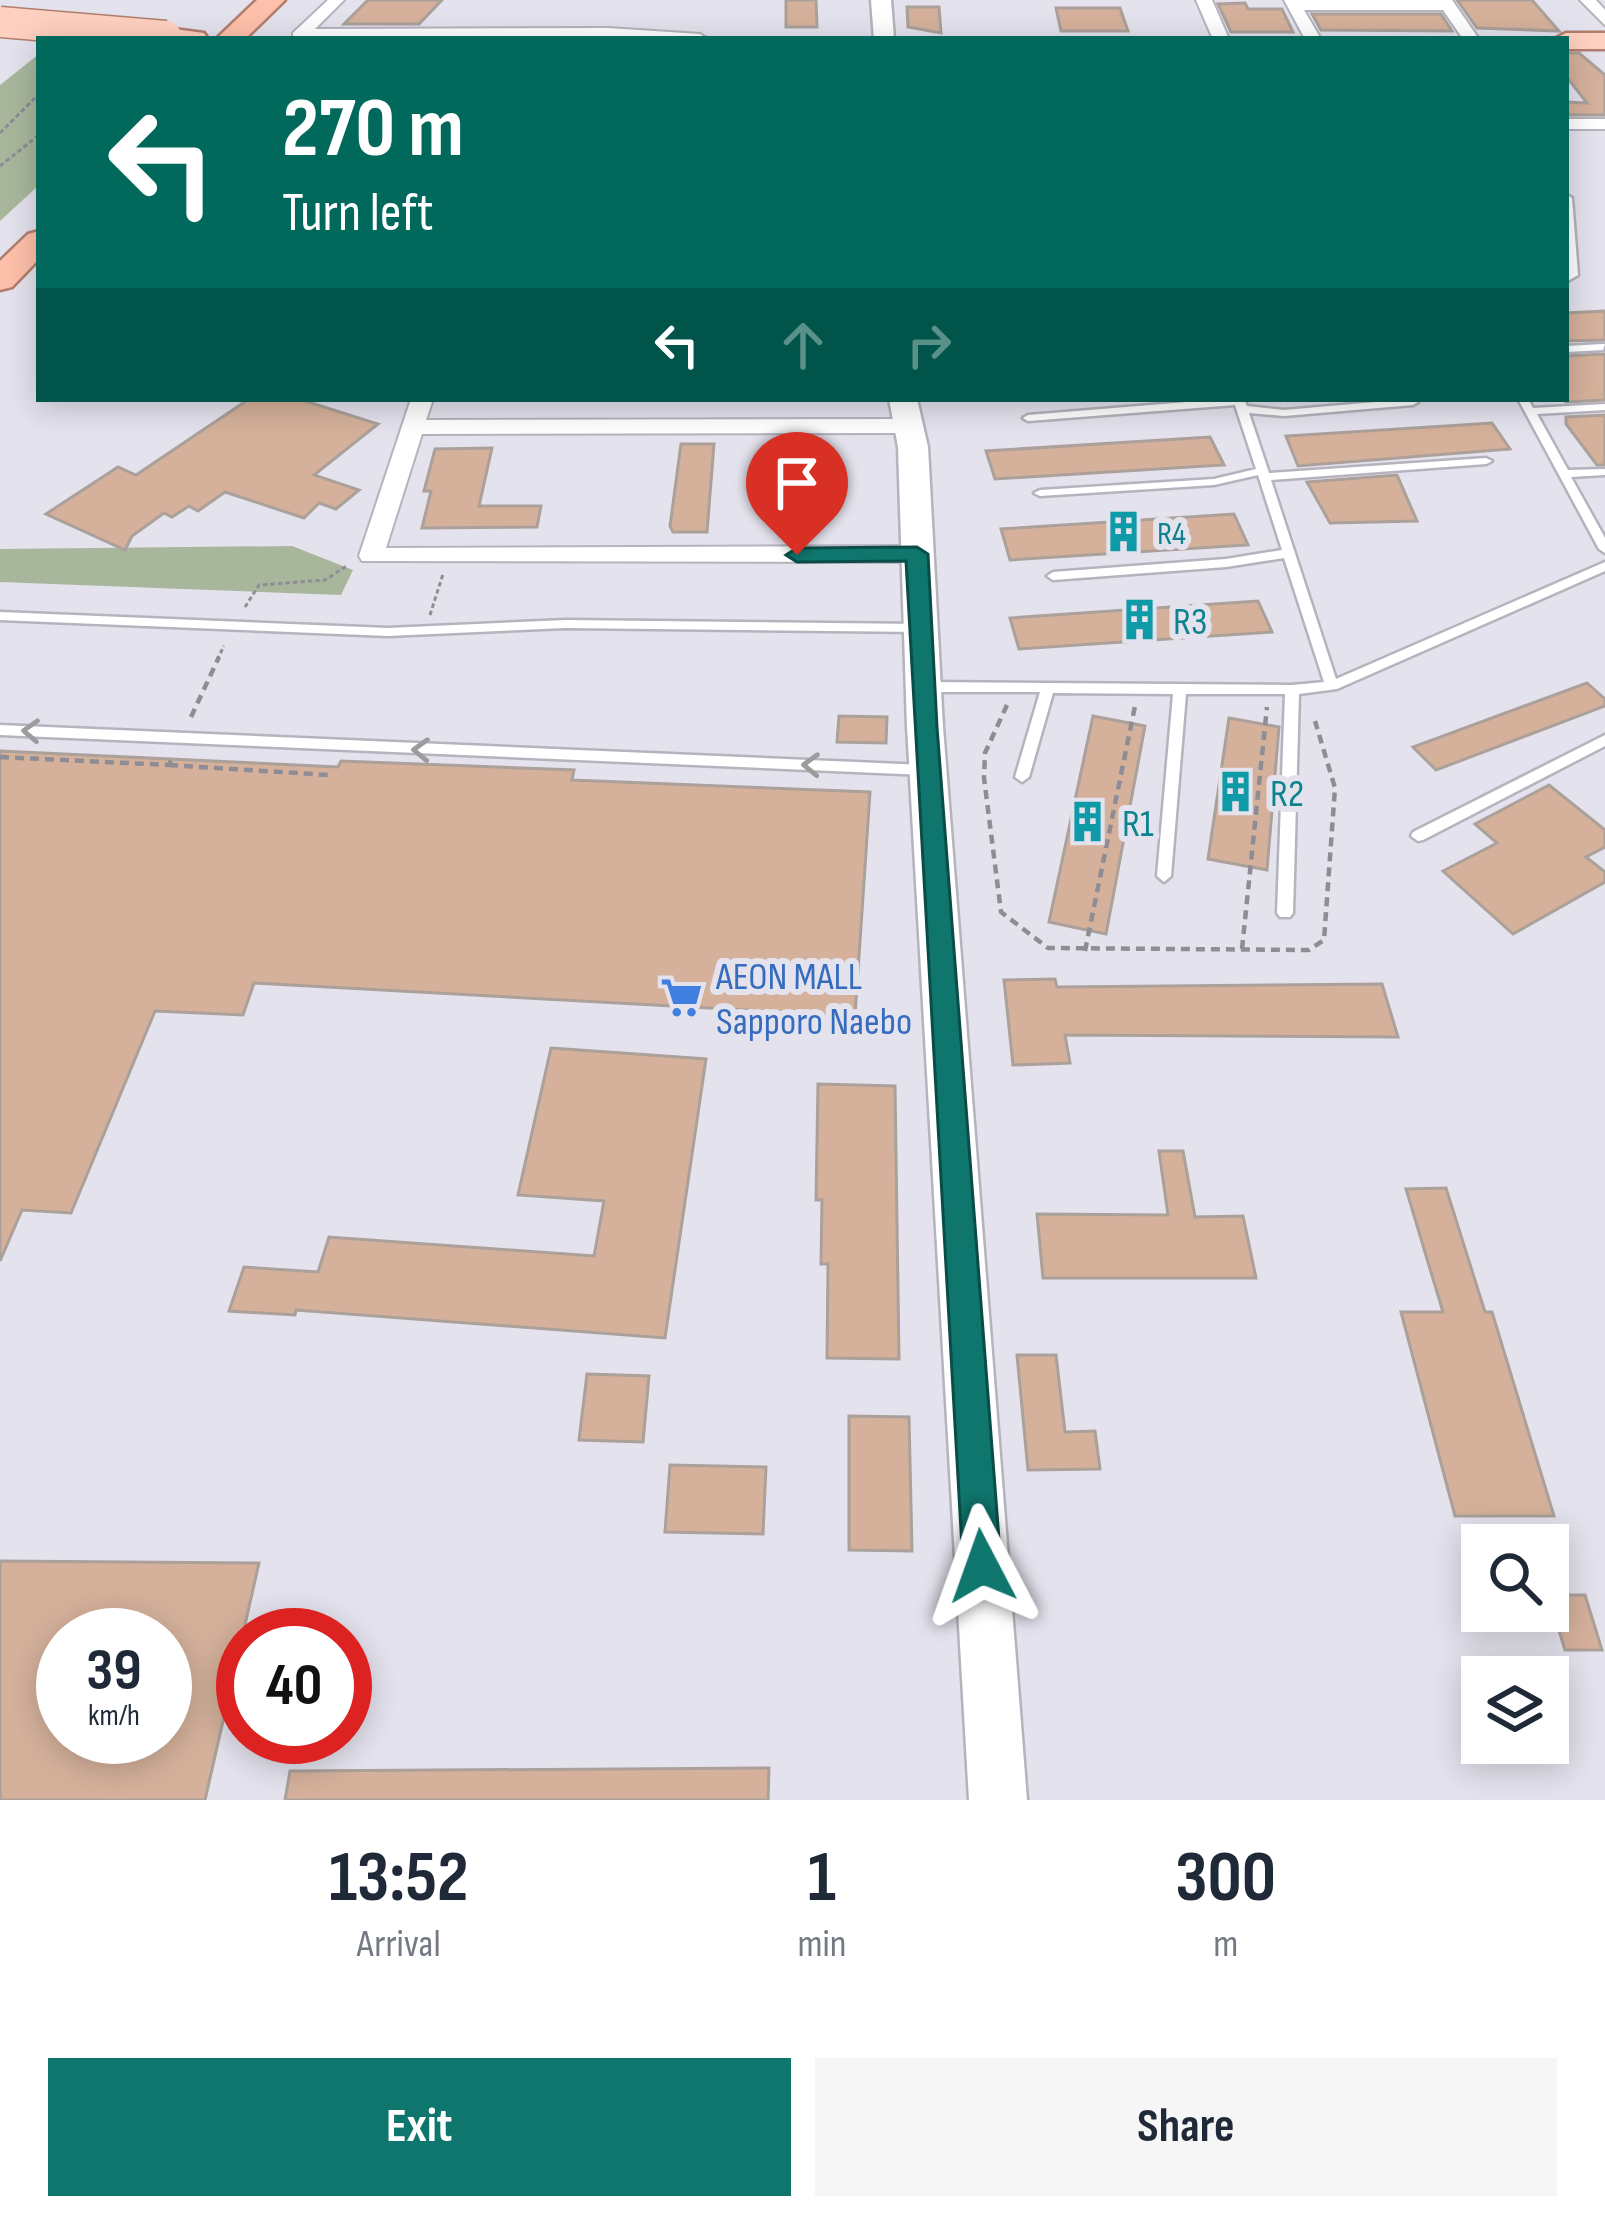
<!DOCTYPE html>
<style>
:root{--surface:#fff;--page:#f6f6f7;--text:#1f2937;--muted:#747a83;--accent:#0f766e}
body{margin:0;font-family:"Sofia Sans Condensed",sans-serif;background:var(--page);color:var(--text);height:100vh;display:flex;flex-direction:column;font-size:45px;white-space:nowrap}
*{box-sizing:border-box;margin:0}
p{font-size:39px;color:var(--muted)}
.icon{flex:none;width:66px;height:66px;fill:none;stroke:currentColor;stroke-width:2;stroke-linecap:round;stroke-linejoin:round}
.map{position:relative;height:1800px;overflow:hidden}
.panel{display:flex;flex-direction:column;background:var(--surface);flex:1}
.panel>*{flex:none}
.banner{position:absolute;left:36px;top:36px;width:1533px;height:366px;border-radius:0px;box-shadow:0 6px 30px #0003;background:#00695c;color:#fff;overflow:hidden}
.buttons{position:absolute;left:1461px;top:1524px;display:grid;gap:24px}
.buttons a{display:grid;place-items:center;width:108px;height:108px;border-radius:0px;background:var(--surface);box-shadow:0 6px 30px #0003;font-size:60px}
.speed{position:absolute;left:36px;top:1608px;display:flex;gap:24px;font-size:60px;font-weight:700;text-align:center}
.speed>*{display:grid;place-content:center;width:156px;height:156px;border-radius:50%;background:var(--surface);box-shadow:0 6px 30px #0003;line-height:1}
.speed small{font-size:30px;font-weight:400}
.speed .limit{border:18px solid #d22;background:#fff;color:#111}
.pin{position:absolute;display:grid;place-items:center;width:102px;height:102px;color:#fff;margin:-123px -51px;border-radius:50% 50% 50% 0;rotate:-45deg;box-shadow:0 0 12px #0007}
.pin .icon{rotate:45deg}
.me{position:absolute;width:132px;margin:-66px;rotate:356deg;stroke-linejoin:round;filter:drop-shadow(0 0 9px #0008)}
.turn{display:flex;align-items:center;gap:42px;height:252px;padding:0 48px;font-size:54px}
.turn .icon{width:156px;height:156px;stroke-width:2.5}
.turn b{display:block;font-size:84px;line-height:102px}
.lanes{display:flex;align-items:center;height:114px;padding:0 48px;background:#0003;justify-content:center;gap:60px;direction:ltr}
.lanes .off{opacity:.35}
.eta{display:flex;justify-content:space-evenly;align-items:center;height:204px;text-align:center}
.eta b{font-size:72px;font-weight:700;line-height:84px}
.button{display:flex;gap:24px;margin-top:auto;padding:24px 48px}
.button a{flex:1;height:138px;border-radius:0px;background:var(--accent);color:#fff;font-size:48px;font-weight:700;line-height:138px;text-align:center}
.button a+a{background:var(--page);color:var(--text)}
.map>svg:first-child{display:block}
.green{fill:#a8b79c}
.building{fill:#d5b19b;stroke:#aba09a;stroke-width:3;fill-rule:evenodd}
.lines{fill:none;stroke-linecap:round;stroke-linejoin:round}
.service-casing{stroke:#b5b3bd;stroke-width:5}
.minor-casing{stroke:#b5b3bd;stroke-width:4}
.tertiary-casing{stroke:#b5b3bd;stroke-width:5}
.primary-casing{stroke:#b17e6e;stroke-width:5}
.trunk-casing{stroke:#b17e6e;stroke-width:5}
.path-far1{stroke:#8e8c94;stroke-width:3;stroke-dasharray:4.5 3;stroke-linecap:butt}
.path{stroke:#8e8c94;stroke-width:4.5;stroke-dasharray:9 6;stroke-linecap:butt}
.service{fill:#fff;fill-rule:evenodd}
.minor{fill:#fff;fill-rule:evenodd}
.tertiary{fill:#fff;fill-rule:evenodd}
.primary{fill:#fed0c0;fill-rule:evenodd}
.trunk{fill:#fec0ab;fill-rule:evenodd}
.primary-bridge-casing{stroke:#b17e6e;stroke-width:33;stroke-linecap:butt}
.primary-bridge{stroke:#fed0c0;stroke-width:30}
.oneway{stroke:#9c9b9d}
.route{fill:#0f766e;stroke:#0a4d48;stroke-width:3}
.labels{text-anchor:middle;stroke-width:12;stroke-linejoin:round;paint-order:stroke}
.far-culture-label{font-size:33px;fill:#0d838f;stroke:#e4e2ed;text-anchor:start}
.culture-label{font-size:39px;fill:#0d838f;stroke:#e4e2ed;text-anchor:start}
.shop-label{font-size:39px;fill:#366cbe;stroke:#e4e2ed;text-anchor:start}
</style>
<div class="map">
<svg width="1605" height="1800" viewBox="0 0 1605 1800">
<rect width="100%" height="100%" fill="#e4e2ed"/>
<g class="green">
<polygon points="39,54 39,185 0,221 0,85"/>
<polygon points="292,546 353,570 341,595 0,582 0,549"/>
</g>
<g class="building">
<polygon points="368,0 442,0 419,24 344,24"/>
<polygon points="786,0 816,0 817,27 786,27"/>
<polygon points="1457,0 1532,0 1559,31 1477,28"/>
<polygon points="1245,3 1248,9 1282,9 1293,32 1231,32 1218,4"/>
<polygon points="907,7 939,7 941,33 908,27"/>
<polygon points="1056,8 1120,8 1128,31 1061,31"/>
<polygon points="1312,14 1441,14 1452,31 1321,30"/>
<polygon points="1566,53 1579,53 1605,75 1605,115 1566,115 1566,102 1587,103 1566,76"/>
<polygon points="1605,311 1605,340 1566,341 1566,313"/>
<polygon points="1605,354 1605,400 1566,402 1566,356"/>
<polygon points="249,399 299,399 378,424 314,475 359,490 336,509 319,503 304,518 225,492 198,511 189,506 172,517 164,513 132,536 125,550 46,514 118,467 136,475"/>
<polygon points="1605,415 1605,465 1597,465 1566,424 1566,417"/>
<polygon points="1492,423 1510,449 1298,466 1286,436"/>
<polygon points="1210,437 1224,465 995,479 986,451"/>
<polygon points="681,444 714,444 707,532 673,532 670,526"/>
<polygon points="783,446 815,446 814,532 781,532"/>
<polygon points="492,448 479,506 541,506 537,527 422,528 431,491 424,491 435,449"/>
<polygon points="1397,475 1417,521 1330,523 1307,482"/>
<polygon points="1234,514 1248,545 1010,560 1001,529"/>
<polygon points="1258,601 1272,632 1019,649 1010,618"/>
<polygon points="1587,683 1605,699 1605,706 1436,770 1413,747"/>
<polygon points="839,716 887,717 886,743 837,742"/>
<polygon points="1093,716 1145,726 1106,934 1049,922"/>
<polygon points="1229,718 1279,727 1267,870 1208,859"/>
<polygon points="0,751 338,767 341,761 574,770 572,780 870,792 855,1016 254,983 243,1015 155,1011 71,1213 22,1210 0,1261"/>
<polygon points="1549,785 1605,830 1605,847 1586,857 1605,872 1605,882 1513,934 1443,871 1497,843 1475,824"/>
<polygon points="1055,979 1057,987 1382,984 1398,1037 1065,1035 1070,1063 1013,1065 1004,980"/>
<polygon points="551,1048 706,1059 665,1338 296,1310 295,1315 229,1311 244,1267 318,1272 329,1237 594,1256 604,1201 518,1195"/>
<polygon points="818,1084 895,1086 899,1359 827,1358 828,1264 821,1264 822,1200 816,1200"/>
<polygon points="1159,1151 1183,1151 1195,1217 1243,1216 1256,1278 1043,1278 1037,1214 1168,1215"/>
<polygon points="1446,1188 1485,1312 1492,1312 1554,1516 1455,1516 1401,1312 1443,1312 1406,1189"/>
<polygon points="1017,1355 1056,1355 1065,1432 1095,1431 1100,1469 1028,1470"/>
<polygon points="587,1374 649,1376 643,1442 579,1440"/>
<polygon points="849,1416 909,1417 912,1551 849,1550"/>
<polygon points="670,1465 766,1467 763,1534 665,1532"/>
<path d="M0,1561l259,2 -54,237h-205zM63,1635h102v102h-102z"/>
<polygon points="1548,1595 1585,1595 1602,1650 1565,1650"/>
<polygon points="769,1768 768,1800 285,1800 290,1771"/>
</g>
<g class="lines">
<defs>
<g id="service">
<polygon points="1567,195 1572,198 1578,275 1566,282 1568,274"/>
<polygon points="1603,344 1605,344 1603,350 1566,352 1566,346"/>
<polygon points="1224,399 1244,399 1247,406 1284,410 1410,399 1418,402 1413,405 1284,416 1249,413 1269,473 1486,458 1492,461 1486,464 1271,480 1336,679 1605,562 1605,571 1337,689 1299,694 1293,913 1290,917 1280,917 1277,913 1285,694 1186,694 1171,876 1164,882 1157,876 1173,694 1053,693 1029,777 1022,782 1015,777 1040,692 926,692 919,687 926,682 1292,685 1324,682 1284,558 1226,567 1053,580 1047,576 1053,572 1226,559 1282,550 1258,475 1214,485 1040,496 1034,493 1040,490 1214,479 1256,469 1235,405 1028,421 1023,418 1028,415"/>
<polygon points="1518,399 1528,399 1533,408 1605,404 1605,410 1537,414 1568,470 1605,469 1605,475 1571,477 1605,538 1605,553 1599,549"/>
<polygon points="0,612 388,628 566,620 920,624 926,628 920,632 566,628 388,636 0,620"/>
<polygon points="0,725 925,765 932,770 925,775 0,735"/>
<polygon points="1605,735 1605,746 1423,840 1418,841 1411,836 1413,832"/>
</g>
<g id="minor">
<polygon points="328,0 344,0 315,29 608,28 700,34 708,39 293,39 293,33"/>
<polygon points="1196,0 1212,0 1229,39 1213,39"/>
<polygon points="1284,0 1452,0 1479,39 1463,39 1443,10 1304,10 1321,39 1305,39"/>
<polygon points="1580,0 1596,0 1605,10 1605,25"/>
<rect x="1566" y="119" width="39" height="10"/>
<polygon points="411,399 433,399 426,420 905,419 916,426 905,433 422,434 386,548 917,546 929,554 917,562 362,561 359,556"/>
</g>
<g id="tertiary">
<polygon points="871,0 891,0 894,39 874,39"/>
<polygon points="889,399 917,399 928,447 943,727 1027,1800 969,1800 907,727 898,447"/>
</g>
<g id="primary">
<polygon points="166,28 204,33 208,39 155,39 157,30"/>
<polygon points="1566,33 1605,33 1605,49 1566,49 1566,39 1554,39"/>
</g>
<g id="trunk">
<polygon points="257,0 285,0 245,39 216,39"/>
<polygon points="39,231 39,259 12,287 0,290 0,261 28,234"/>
</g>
</defs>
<use href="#service" class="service-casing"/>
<use href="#minor" class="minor-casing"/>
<use href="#tertiary" class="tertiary-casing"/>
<use href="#primary" class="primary-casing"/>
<use href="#trunk" class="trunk-casing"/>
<g class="path-far1">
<polyline points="0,133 39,94"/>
<polyline points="0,166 39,135"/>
<polyline points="245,607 259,585 325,580 348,565"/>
<polyline points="430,615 443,574"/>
<polyline points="217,660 224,646"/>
</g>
<g class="path">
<polyline points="1007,705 985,753 984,778 1001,912 1048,948 1309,950 1324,940 1335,788 1315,721"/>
<polyline points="191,717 219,657"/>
<polyline points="0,757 169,765 172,758"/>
<polyline points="169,765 328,775"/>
<polyline points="1242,949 1267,707"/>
<polyline points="1085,951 1135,706"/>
</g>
<use href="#service" class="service"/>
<use href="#minor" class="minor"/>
<use href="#tertiary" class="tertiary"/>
<use href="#primary" class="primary"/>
<use href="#trunk" class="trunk"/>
<defs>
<polyline id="primary-bridge" points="0,22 166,36"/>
</defs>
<use href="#primary-bridge" class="primary-bridge-casing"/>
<use href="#primary-bridge" class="primary-bridge"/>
</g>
<defs><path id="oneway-chevron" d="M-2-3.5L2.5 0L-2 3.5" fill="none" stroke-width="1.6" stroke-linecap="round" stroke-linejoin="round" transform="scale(3)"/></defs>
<g class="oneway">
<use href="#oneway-chevron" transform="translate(31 731) rotate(-177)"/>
<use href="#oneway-chevron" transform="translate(421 750) rotate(-178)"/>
<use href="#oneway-chevron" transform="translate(811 765) rotate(-178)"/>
</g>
<polygon class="route" points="917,547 928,554 937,727 1001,1566 995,1579 982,1585 969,1579 963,1566 906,561 797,562 786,555 797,548"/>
<defs>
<symbol id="building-bare" viewBox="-9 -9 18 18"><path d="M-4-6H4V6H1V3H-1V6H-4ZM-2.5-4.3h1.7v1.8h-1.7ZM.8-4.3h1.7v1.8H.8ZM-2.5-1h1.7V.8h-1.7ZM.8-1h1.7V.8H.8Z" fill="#0f9aa8" stroke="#e4e2ed" stroke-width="2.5" paint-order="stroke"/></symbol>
<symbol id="supermarket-bare" viewBox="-9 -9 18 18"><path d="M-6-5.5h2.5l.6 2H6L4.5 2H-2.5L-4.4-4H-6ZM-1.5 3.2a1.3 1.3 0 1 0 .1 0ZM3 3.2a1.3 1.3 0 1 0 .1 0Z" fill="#3f7fe0" stroke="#e4e2ed" stroke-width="2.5" paint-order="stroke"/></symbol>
</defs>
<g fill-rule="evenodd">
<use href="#building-bare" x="1094" y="502" width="59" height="59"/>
<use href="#building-bare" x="1110" y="590" width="59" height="59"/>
<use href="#building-bare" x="1206" y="762" width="59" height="59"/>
<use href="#building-bare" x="1058" y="792" width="59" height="59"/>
<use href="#supermarket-bare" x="652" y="968" width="59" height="59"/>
</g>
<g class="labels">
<g class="far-culture-label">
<text x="1157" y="544">R4</text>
</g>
<g class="culture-label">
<text x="1173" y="634">R3</text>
<text x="1270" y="806">R2</text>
<text x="1122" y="836">R1</text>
</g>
<g class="shop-label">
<text x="716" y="989">AEON MALL<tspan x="716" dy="45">Sapporo Naebo</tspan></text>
</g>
</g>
</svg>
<div class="buttons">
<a><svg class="icon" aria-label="search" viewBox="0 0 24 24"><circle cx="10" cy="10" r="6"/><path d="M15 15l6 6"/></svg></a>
<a><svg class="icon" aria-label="layers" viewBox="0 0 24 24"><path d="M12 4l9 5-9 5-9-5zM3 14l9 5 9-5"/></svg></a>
</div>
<div class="speed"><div>39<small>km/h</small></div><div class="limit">40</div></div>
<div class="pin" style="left:797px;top:555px;background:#d93025"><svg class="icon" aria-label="arrive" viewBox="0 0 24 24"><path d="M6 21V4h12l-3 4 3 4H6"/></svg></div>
<svg class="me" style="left:982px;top:1566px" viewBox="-20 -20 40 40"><path d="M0-17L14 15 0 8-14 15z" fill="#0f766e" stroke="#fff" stroke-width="4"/></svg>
<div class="banner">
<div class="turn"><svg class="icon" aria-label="left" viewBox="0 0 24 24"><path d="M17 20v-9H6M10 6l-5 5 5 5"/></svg><div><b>270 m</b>Turn left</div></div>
<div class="lanes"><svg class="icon" aria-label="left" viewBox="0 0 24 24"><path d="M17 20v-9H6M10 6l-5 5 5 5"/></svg><svg class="icon off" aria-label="ahead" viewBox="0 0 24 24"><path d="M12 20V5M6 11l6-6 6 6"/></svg><svg class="icon off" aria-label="right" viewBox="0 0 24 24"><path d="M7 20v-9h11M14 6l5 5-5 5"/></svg></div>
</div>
</div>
<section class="panel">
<div class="eta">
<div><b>13:52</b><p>Arrival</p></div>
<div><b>1</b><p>min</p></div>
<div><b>300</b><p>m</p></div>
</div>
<div class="button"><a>Exit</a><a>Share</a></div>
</section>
